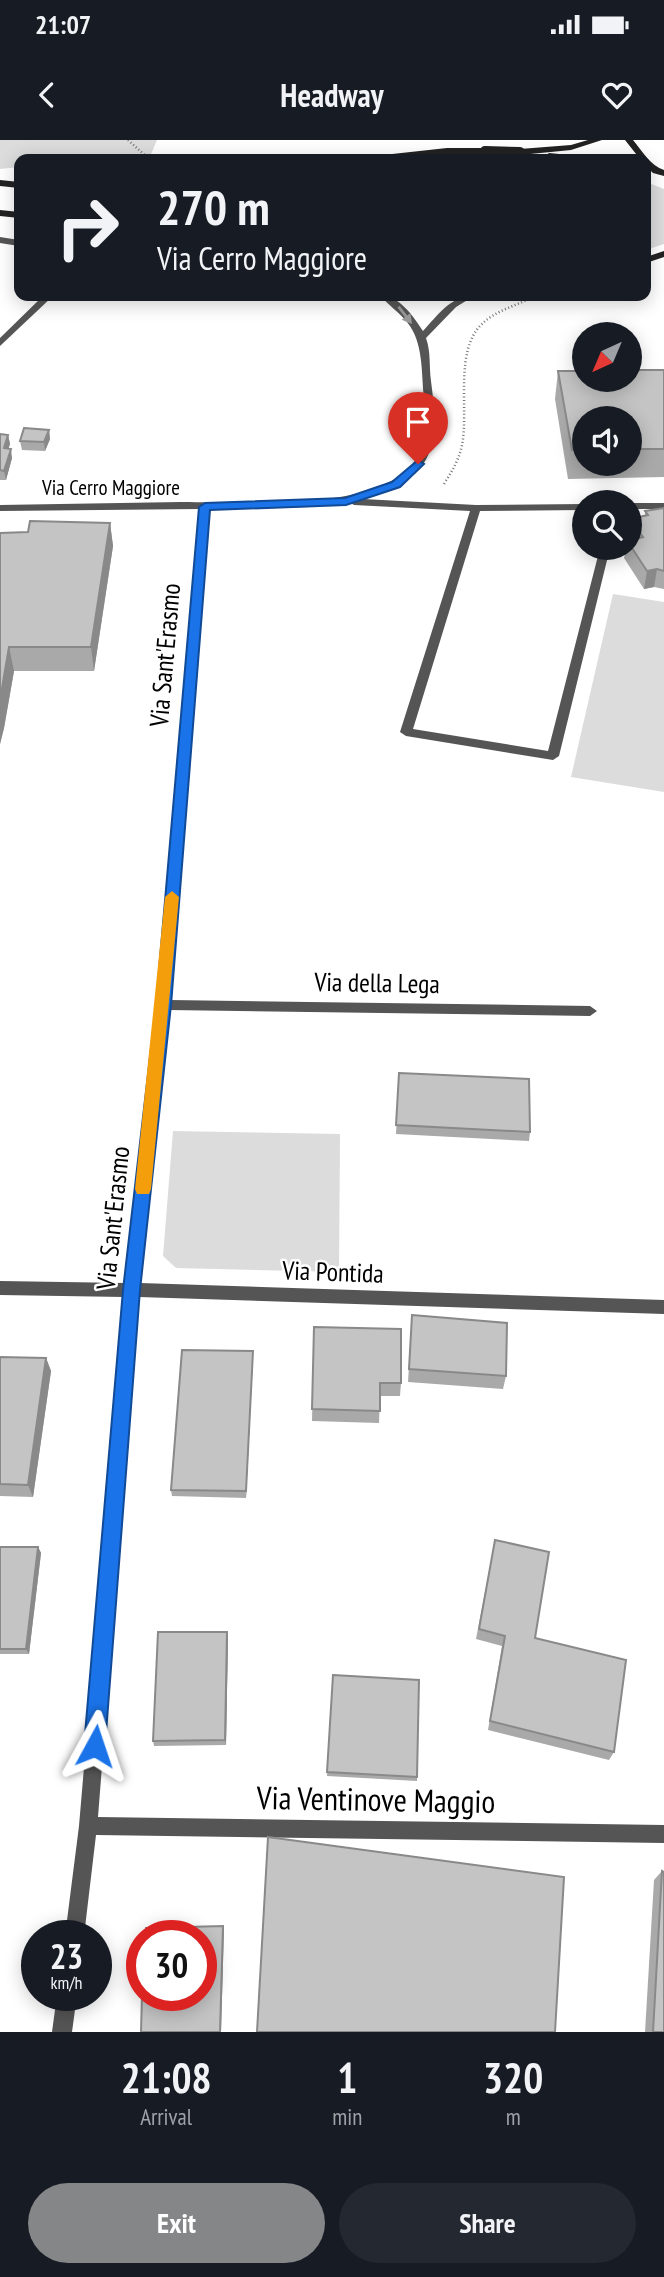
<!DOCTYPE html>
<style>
:root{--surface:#171b24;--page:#242831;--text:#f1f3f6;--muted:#9ea1a6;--accent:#858687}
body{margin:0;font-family:"PT Sans Narrow",sans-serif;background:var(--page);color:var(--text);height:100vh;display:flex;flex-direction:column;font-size:26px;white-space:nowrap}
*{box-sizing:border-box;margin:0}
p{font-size:23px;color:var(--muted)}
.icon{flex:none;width:38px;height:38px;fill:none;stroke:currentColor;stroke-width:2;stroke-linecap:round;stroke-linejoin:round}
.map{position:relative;height:1892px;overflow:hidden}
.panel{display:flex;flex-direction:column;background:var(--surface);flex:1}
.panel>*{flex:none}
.guide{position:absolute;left:14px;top:14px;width:637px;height:147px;border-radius:14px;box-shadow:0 4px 18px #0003;background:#171b24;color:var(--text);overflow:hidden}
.needle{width:46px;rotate:224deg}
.buttons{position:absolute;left:572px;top:182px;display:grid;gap:14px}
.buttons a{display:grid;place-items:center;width:70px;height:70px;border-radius:50%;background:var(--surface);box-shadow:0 4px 18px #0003;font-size:35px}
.speed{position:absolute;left:21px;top:1780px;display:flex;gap:14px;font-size:35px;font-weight:700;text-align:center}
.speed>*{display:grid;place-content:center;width:91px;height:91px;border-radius:50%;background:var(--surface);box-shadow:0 4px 18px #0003;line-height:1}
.speed small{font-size:18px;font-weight:400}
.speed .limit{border:10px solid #d22;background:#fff;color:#111}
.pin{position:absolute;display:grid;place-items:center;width:60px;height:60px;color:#fff;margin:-72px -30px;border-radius:50% 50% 50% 0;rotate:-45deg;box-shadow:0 0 7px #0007}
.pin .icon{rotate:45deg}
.me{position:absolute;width:77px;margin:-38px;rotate:5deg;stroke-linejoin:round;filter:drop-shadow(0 0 5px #0008)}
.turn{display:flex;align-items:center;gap:24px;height:147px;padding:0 28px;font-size:32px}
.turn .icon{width:91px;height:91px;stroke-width:2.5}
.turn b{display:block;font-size:49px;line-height:60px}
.eta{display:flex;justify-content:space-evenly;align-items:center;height:119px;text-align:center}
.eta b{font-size:42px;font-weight:700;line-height:49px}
.primary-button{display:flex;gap:14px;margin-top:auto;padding:14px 28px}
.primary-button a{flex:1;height:80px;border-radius:42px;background:var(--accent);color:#fff;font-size:28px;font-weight:700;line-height:80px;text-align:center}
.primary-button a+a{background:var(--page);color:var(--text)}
.status{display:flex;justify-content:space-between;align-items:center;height:49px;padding:0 35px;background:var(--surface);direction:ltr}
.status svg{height:19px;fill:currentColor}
header{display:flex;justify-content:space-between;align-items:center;height:91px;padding:0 28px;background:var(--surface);font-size:32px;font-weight:700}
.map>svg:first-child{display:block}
.green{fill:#dcdcdc}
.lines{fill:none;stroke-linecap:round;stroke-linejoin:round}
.path{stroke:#777;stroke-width:2.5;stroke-dasharray:1 2.5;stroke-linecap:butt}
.lane{fill:#555;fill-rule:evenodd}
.street{fill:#555;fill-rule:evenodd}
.secondary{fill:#222;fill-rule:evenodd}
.secondary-bridge{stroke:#222;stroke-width:10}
.wall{fill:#a9a9a9;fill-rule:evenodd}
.shaded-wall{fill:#898989}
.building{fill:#c4c4c4;stroke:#898989;stroke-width:2}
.oneway{fill:#999}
.route{fill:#1a73e8;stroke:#114b97;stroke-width:2}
.slow{fill:#f59e0b}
.labels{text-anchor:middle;stroke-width:5;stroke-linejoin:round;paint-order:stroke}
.far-street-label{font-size:21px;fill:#000;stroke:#fff}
.street-label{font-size:26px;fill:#000;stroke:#fff}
.near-street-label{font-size:32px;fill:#000;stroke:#fff}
</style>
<div class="status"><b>21:07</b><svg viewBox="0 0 49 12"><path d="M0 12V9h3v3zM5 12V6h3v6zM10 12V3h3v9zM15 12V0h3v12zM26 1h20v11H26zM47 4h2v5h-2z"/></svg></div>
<header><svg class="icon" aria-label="back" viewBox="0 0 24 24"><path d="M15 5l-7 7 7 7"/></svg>Headway<svg class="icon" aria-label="heart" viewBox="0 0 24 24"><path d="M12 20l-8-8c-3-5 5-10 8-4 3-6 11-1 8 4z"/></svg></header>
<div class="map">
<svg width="664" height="1892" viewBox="0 0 664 1892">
<rect width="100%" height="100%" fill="#fff"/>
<g class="green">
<polygon points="0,0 157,0 149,19 19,19 19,27 0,29"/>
<polygon points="646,42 664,49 664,104 646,110"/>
<polygon points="613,454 664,462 664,652 571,637"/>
<polygon points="173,991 340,994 339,1132 176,1128 163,1116"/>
</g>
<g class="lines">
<g class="path">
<polyline points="128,0 149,19"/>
<path d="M444,344c8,-13 15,-24 18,-39 7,-35 -8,-95 20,-121 14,-14 35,-18 52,-28"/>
</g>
<g class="lane">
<polygon points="0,97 19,100 19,106 0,103"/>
<polygon points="43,156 53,156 0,206 0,198"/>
</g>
<g class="street">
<path d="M381,156c19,0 32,20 42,35 14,-15 28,-36 51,-35l-18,11 -30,31c5,14 3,28 5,43 9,67 3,98 -68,118l113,6 108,-1v6l-104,1 -67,218 135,22 52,-203h10l-51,208 -6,4 -147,-24 -6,-4 70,-221 -116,-6 -5,-3 -40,5 -99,2 -40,491 420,6 7,5 -7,5 -421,-6 -29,273 524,17v14l-525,-17 -41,520 566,8v18l-568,-8 -12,101h-19l14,-110 45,-529 -124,-2v-14l125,2 31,-278 44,-496 -200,2v-6c60,-1 121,-2 181,-3 62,0 176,9 224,-30 22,-18 22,-48 19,-74 -3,-26 0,-55 -17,-76 -8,-10 -19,-17 -26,-26z"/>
<rect x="630" y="363" width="34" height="6"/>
<polygon points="57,1855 77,1855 72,1892 52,1892"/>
</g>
<g class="secondary">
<polygon points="588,0 602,0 571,10 520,15 516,12 520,9 571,5"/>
<path d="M625,0h8c9,11 18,26 31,30v6l-11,-3 -7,-7v-7h-6z"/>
<path d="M447,8h38l4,3 -4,3c-39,0 -77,7 -115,5l4,-3z"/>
<polygon points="549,13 579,16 583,19 546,18 545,16"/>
<polygon points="0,40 19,42 19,48 0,46"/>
<polygon points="0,70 19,72 19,78 0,76"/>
<polygon points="664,111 664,117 646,123 646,117"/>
</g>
<polyline class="secondary-bridge" points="485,11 520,12"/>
</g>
<g class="wall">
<path d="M664,230v107l-96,2 -13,-80 3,-28zM584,278h46v46h-46z"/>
<polygon points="49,290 50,299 45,311 22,310 20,301"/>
<polygon points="0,294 8,295 10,304 8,309 12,318 6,340 0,340"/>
<polygon points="664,368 664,449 654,447 644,449 624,418 626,408 630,408 630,379 645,376 645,371"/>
<polygon points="110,383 113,406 94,531 14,531 4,588 0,604 0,393 28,392"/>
<polygon points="399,933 530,992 529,1001 396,994"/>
<polygon points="412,1175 506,1236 503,1249 408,1242"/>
<polygon points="314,1187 401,1243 400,1256 380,1256 379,1283 312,1281"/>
<polygon points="253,1211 253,1218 246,1358 172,1356 171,1350"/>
<polygon points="0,1217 46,1218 51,1231 33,1357 0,1356"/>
<polygon points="495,1400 535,1498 614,1612 609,1620 488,1590 502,1506 476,1499"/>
<polygon points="0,1407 38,1407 41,1413 29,1514 0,1514"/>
<polygon points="227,1492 228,1497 226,1605 154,1606 153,1601"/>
<polygon points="333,1535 417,1637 417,1641 327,1636"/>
<polygon points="662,1731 664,1892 645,1892 654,1740"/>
</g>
<g class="shaded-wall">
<polygon points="49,290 50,299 45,311 44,302"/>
<polygon points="8,295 10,304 5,318 4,308"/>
<polygon points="11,309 12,318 6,340 4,331"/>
<polygon points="110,383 113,406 94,531 91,507"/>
<polygon points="657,429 654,447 644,449 647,431"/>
<polygon points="9,507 14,531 4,588 0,604 0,560"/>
<polygon points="253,1211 253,1218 246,1358 246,1351"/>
<polygon points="46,1218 51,1231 33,1357 28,1345"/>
<polygon points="38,1407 41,1413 29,1514 26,1509"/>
<polygon points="227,1492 228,1497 226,1605 225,1600"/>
<polygon points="223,1786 224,1789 221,1892 220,1892"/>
</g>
<g class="building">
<polygon points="630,230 664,230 664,309 630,309 630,278 584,278 584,310 572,310 558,231 584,231 584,240 630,240"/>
<polygon points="24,288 49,290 44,302 20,301"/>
<polygon points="0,294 8,295 4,308 11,309 4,331 0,330"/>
<polygon points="664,368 664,431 657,429 647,431 630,405 630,400 643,397 630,379 648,375 645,371"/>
<polygon points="30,381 110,383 91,507 9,507 0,560 0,393 28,392"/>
<polygon points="399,933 529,939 530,992 396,985"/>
<polygon points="412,1175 507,1183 506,1236 409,1229"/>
<polygon points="314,1187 401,1189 401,1243 380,1243 380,1271 312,1269"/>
<polygon points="182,1210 253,1211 246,1351 171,1350"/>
<polygon points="0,1217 46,1218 28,1345 0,1344"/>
<polygon points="495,1400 549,1412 535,1498 626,1520 614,1612 490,1581 505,1496 479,1489"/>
<polygon points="0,1407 38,1407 26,1509 0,1509"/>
<polygon points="158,1492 227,1492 225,1600 153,1601"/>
<polygon points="333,1535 419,1540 417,1637 327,1632"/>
<polygon points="268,1697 564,1737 555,1892 257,1892"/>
<polygon points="662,1731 664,1732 664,1892 653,1892"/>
<polygon points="223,1786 220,1892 141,1892 142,1855 201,1855 201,1796 145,1796 146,1788"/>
</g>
<defs><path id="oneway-solid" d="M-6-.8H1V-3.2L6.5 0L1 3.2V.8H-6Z" transform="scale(1.75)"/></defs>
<use class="oneway" href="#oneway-solid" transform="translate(405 175) rotate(52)"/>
<polygon class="route" points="418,320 424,324 400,347 346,365 210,370 171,865 140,1150 105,1606 102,1613 95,1616 87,1613 84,1606 123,1150 156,865 199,367 205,363 345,358 392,342"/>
<polygon class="slow" points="172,751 179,757 151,1049 149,1054 137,1054 135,1049 165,757"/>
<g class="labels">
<g class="far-street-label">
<text x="111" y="355">Via Cerro Maggiore</text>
</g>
<g class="street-label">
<text transform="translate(165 515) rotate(-85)" y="9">Via Sant'Erasmo</text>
<text transform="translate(377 843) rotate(1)" y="9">Via della Lega</text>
<text transform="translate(113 1078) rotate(-84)" y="9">Via Sant'Erasmo</text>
<text transform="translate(333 1132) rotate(2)" y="9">Via Pontida</text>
</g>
<g class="near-street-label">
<text transform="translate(376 1660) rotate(1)" y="11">Via Ventinove Maggio</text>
</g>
</g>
</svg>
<div class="buttons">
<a><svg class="needle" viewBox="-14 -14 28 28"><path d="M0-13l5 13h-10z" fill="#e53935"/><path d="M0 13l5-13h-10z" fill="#9ea1a6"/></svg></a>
<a><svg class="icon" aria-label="sound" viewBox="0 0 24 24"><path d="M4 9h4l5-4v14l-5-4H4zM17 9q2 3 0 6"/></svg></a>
<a><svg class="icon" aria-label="search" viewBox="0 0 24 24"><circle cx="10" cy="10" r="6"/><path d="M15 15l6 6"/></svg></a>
</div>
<div class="speed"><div>23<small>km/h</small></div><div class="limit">30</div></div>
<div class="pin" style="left:418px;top:324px;background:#d93025"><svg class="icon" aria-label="arrive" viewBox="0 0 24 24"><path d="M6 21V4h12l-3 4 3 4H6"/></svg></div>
<svg class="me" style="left:95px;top:1606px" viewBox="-20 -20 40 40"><path d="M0-17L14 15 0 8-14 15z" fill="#1a73e8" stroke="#fff" stroke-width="4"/></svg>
<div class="guide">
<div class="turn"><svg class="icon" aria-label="right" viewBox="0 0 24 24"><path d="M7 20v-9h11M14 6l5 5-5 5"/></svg><div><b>270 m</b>Via Cerro Maggiore</div></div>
</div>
</div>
<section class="panel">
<div class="eta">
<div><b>21:08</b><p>Arrival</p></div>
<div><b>1</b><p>min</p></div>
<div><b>320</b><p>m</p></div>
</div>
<div class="primary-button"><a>Exit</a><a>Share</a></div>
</section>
